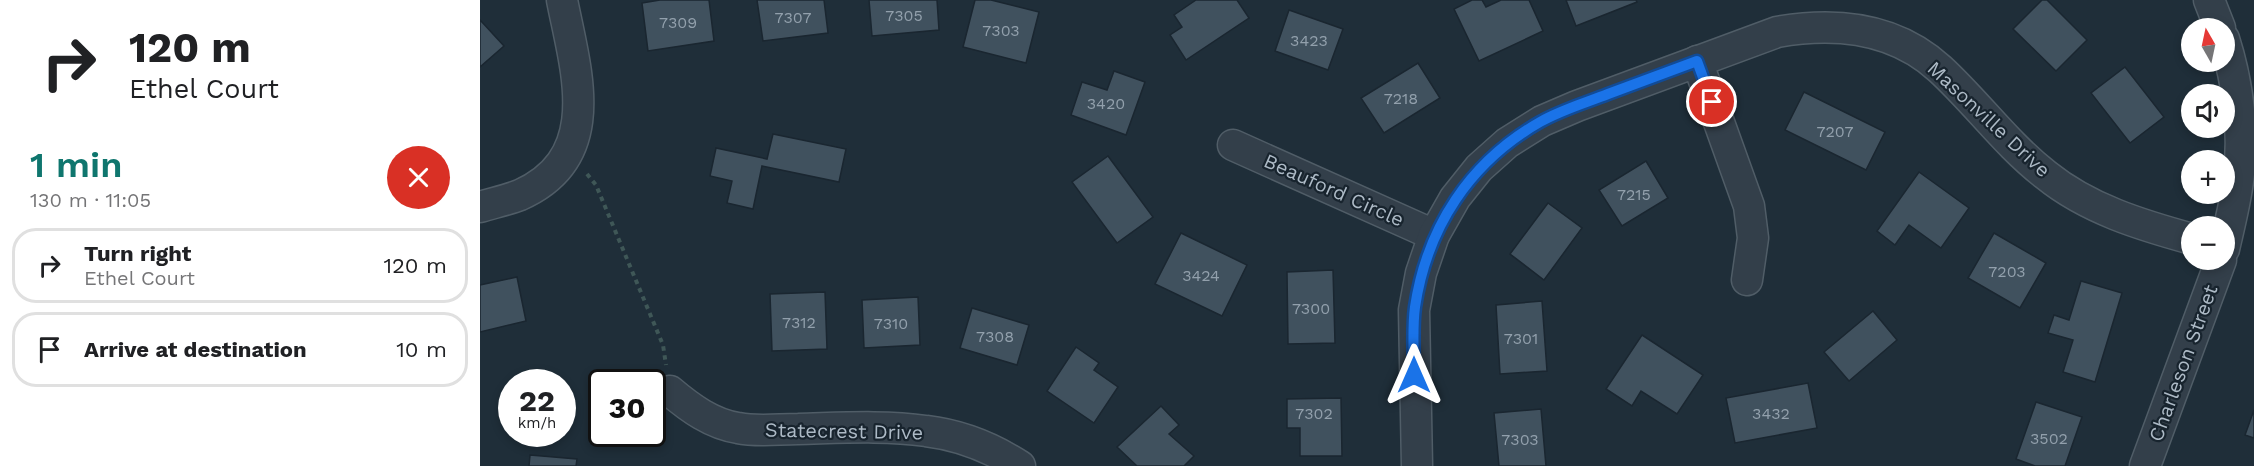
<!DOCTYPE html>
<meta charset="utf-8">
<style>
:root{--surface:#fff;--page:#f2f2f2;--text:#202124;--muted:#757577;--line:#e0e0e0;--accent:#0f766e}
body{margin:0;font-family:"Work Sans",sans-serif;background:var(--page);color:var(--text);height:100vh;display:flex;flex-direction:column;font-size:22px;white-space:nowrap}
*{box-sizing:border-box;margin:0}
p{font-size:20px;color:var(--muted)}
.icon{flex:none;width:33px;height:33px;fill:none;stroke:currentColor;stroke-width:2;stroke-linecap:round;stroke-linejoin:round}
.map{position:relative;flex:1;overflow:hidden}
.details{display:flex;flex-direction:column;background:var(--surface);width:480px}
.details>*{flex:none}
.guide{background:#fff;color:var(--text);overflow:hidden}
.needle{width:39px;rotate:351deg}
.fabs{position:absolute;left:1701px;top:18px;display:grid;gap:12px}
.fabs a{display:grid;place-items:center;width:54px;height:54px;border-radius:50%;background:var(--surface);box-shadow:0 3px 9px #0003;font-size:30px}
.speed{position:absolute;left:18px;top:369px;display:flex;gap:12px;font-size:30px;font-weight:700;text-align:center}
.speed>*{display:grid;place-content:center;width:78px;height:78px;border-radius:50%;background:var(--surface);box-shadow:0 3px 9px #0003;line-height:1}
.speed small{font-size:15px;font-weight:400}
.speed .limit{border:3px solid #111;border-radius:9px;background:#fff;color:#111}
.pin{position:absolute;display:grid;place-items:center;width:51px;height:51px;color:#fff;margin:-26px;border:3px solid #fff;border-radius:50%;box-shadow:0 2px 6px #0007}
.me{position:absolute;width:66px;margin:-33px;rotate:0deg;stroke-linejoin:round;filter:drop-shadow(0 0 4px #0008)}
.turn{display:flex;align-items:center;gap:21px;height:126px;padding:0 30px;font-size:27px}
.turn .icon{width:78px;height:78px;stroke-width:2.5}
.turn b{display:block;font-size:42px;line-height:51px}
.round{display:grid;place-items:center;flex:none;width:63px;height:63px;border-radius:32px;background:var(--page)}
.summary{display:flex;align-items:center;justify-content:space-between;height:102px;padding:0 30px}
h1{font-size:36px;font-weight:600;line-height:45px;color:var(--accent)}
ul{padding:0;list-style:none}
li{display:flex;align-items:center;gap:18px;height:75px;margin:0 12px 9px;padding:0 18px;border:3px solid var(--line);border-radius:24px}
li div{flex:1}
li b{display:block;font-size:22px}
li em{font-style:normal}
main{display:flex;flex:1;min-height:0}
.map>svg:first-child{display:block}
.building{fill:#40515e;stroke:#1a2630;stroke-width:1.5}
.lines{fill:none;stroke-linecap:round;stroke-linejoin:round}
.minor-casing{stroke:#505d67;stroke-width:33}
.path{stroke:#3f5757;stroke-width:4;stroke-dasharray:4.5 4.5;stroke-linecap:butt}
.minor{stroke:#333f4a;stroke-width:30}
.route-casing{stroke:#114b97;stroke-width:15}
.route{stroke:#1a73e8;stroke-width:10}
.labels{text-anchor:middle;stroke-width:4.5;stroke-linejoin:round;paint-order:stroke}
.number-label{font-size:16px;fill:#92a0ac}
.street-label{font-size:20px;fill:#adbac6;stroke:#18242e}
</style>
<main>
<section class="details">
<div class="guide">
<div class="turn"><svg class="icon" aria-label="right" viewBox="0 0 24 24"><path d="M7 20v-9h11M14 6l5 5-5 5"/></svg><div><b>120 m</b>Ethel Court</div></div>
</div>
<div class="summary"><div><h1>1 min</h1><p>130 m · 11:05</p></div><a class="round" style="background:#d93025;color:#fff"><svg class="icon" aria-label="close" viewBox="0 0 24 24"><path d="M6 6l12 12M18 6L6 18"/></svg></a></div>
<ul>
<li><svg class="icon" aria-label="right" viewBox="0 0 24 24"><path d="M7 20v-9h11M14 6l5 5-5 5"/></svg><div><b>Turn right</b><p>Ethel Court</p></div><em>120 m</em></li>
<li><svg class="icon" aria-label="arrive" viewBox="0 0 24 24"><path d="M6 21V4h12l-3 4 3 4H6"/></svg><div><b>Arrive at destination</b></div><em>10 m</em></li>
</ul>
</section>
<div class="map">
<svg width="1774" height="466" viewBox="0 0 1774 466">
<rect width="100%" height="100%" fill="#1f2e39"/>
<g class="building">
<polygon points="180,0 229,0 234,41 168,51 162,3"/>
<polygon points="277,0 344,0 348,33 283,41"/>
<polygon points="389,0 457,0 459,30 392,36"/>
<polygon points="495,0 511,0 559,12 546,63 483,47"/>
<polygon points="716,0 757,0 769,18 706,60 690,35 702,27 694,15"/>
<polygon points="992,0 1002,0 1006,7 1021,0 1049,0 1063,31 999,61 974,9"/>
<polygon points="1086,0 1156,0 1157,2 1096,26"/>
<polygon points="1562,0 1567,0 1607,40 1576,71 1533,29"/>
<polygon points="809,10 863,29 848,70 795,51"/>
<polygon points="0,20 24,46 0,67"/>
<polygon points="938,63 960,98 904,133 881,98"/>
<polygon points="1645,67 1684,117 1650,143 1611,93"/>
<polygon points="634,71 665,82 646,135 591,115 602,82 627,90"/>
<polygon points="1324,92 1405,132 1386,170 1305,130"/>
<polygon points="293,134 366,149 359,182 282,166 273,209 247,203 252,181 230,176 236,148 287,159"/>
<polygon points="628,156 673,217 637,243 592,182"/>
<polygon points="1166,161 1188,198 1142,226 1119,190"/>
<polygon points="1439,172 1489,208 1461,248 1429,225 1415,245 1397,231"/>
<polygon points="1068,203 1102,228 1064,280 1030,254"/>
<polygon points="701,233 767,265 742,316 675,284"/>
<polygon points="1514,233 1566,263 1540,308 1488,278"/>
<polygon points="853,270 855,343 808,344 807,272"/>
<polygon points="37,277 46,321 0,332 0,285"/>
<polygon points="1601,281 1642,293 1615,382 1583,372 1593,340 1568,333 1574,315 1589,320"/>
<polygon points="345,292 347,349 292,351 290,294"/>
<polygon points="438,297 440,345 384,348 382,300"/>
<polygon points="1062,301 1067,371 1020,374 1016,305"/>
<polygon points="492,308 549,325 537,365 480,348"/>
<polygon points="1393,311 1417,340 1369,381 1344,352"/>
<polygon points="1162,335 1223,375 1197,414 1161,391 1152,406 1126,389"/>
<polygon points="596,347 619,363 614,370 638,387 614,423 567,391"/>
<polygon points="1328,383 1337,428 1255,443 1246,398"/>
<polygon points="861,398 862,456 820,456 820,428 807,428 807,399"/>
<polygon points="1556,402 1602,417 1585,466 1555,466 1536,459"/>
<polygon points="681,406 699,425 689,434 714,456 704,466 657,466 637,447"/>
<polygon points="1061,409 1066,466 1019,466 1014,413"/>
<polygon points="1774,410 1774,438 1765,435"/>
<polygon points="50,455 97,459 96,466 49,466"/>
</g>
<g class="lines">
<defs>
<g id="minor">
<polyline points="1729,0 1740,28"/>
<path d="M1744,39c14,44 21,96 14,142 -3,23 -9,46 -14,68"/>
<polyline points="1217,61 1269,206 1273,238 1267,280"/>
<polyline points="753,145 954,235"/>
<path d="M0,207c13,-4 27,-7 40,-12 85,-38 56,-124 42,-195"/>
<path d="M190,391c20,17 42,33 68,37 19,4 40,1 60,1 42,-1 86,-4 128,2 34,4 66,17 94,35"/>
<path d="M937,466l-3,-156 7,-37 13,-38 21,-37 24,-30 28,-25 35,-22 35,-15 200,-74c57,-10 117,-5 163,37 37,34 66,75 106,106 42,34 95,50 146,64"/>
<polyline points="1665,466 1741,260"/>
</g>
</defs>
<use href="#minor" class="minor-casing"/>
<polyline class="path" points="107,174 116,185 183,345 186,365"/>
<use href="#minor" class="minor"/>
</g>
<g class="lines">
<defs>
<path id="route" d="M934,375c0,-22 -2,-46 1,-68 12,-80 55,-145 125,-185 21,-12 45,-19 68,-28 30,-11 59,-22 89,-33l15,41"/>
</defs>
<use href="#route" class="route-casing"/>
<use href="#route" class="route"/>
</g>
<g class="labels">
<g class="number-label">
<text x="424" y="21">7305</text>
<text x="313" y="23">7307</text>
<text x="198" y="28">7309</text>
<text x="521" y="36">7303</text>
<text x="829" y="46">3423</text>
<text x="921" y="104">7218</text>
<text x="626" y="109">3420</text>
<text x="1355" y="137">7207</text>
<text x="1154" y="200">7215</text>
<text x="1527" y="277">7203</text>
<text x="721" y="281">3424</text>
<text x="831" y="314">7300</text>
<text x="319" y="328">7312</text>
<text x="411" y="329">7310</text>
<text x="515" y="342">7308</text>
<text x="1041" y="344">7301</text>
<text x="834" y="419">7302</text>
<text x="1291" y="419">3432</text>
<text x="1569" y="444">3502</text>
<text x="1040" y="445">7303</text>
</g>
<g class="street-label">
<text transform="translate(1509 119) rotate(43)" y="7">Masonville Drive</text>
<text transform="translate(854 190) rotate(24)" y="7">Beauford Circle</text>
<text transform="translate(1703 363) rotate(-70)" y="7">Charleson Street</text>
<text transform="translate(364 431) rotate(1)" y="7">Statecrest Drive</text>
</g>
</g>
</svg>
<div class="fabs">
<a><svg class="needle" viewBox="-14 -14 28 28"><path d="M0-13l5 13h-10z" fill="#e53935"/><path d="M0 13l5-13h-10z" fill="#757577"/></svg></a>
<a><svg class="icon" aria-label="sound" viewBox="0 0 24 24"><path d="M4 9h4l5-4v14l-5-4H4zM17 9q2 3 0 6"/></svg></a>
<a>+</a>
<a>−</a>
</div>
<div class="speed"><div>22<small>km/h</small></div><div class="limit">30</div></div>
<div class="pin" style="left:1232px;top:102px;background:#d93025"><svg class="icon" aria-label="arrive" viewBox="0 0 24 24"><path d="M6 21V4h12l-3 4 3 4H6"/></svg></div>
<svg class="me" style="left:934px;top:375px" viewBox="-20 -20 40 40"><path d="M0-17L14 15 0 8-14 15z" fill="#1a73e8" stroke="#fff" stroke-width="4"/></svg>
</div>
</main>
